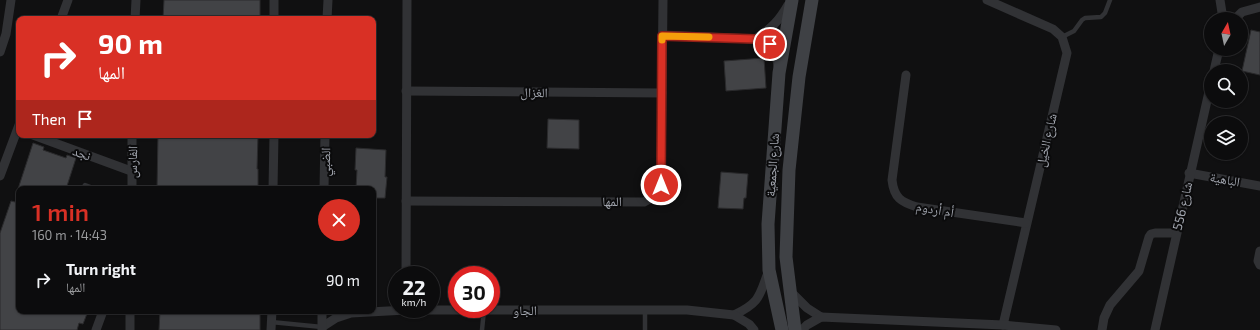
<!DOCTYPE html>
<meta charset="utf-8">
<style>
:root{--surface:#0c0c0d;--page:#151516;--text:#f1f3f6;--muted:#9a9b9d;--line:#2c2c2e;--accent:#d93025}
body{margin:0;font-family:"Exo 2","Noto Naskh Arabic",sans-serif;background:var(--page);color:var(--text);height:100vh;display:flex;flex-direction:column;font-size:15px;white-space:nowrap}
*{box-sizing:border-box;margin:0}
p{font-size:13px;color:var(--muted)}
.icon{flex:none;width:22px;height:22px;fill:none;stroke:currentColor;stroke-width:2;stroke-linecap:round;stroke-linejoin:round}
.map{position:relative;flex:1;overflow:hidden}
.drawer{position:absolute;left:16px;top:186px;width:360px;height:128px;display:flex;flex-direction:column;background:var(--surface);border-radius:8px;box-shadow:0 1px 3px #0004,0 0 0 1px var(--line)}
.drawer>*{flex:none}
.banner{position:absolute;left:16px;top:16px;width:360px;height:122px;border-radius:8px;box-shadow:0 1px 3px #0004,0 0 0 1px var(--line);background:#d93025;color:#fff;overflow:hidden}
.needle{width:26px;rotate:9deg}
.buttons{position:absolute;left:1204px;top:12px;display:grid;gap:8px}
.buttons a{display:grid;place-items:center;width:44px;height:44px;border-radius:50%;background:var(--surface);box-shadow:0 1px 3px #0004,0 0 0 1px var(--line);font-size:20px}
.speed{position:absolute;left:388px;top:266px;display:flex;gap:8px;font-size:20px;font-weight:700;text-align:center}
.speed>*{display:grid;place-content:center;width:52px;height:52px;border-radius:50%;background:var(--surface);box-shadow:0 1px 3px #0004,0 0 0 1px var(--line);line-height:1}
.speed small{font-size:10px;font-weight:400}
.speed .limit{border:6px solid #d22;background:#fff;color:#111}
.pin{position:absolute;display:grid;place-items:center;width:34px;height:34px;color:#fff;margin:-17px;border:2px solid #fff;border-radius:50%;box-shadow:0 1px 4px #0007}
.me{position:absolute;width:44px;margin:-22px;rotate:0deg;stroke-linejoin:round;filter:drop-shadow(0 0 3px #0008)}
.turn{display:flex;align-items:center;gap:14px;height:84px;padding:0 16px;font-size:18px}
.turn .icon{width:52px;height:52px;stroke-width:2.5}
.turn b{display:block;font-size:28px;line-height:34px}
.then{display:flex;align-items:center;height:38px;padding:0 16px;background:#0003;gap:8px;font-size:15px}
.round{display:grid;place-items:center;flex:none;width:42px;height:42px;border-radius:21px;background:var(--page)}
.summary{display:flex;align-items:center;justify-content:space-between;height:68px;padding:0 16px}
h1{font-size:24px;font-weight:600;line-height:30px;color:var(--accent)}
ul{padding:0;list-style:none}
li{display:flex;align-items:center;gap:12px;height:52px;padding:0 16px}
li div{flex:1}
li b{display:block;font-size:15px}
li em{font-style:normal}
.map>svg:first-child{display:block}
.building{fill:#424346;stroke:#2a2a2c}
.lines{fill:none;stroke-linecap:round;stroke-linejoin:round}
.service{stroke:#313235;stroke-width:4.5}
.minor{stroke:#313235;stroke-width:9}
.secondary{stroke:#3f4145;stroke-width:13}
.route-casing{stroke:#8d1f18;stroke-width:10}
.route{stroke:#d93025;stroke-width:7}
.slow{stroke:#f59e0b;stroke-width:7}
.labels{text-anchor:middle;stroke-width:4;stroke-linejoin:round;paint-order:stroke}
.street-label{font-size:13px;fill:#a3a7b0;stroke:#0b0b0c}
</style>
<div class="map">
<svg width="1260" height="330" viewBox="0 0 1260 330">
<rect width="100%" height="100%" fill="#101011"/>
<g class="building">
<polygon points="164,0 260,0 260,19 163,19"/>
<polygon points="1251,30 1260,32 1260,75 1242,71"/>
<polygon points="764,58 766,88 726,91 724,61"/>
<polygon points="548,119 579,120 579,149 547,148"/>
<polygon points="158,135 258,135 257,169 258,169 258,189 157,189"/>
<polygon points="33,143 44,147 43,150 66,158 67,155 76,158 66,189 18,189"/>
<polygon points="356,148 386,150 385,177 387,177 385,198 373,198 373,189 356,189 357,170 355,170"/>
<polygon points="721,172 748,174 746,198 744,198 743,209 718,208"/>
<polygon points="11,201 19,203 19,311 88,311 83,324 79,323 77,330 0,330 0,233"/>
<polygon points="160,311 226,311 226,312 249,313 249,311 260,311 260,330 159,330"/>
</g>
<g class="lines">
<g class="service">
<polyline points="1062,37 1074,31 1082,20 1085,18 1101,17 1105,13 1110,0"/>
<polyline points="85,185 96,189"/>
<polyline points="645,310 645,330"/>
<polyline points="271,322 322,327"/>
<polyline points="482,330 484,310"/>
</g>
<g class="minor">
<polyline points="987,0 1053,29 1062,37 1067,53 1003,325"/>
<polyline points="1220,0 1223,19"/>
<polyline points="61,19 68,0"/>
<polyline points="135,19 136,0"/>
<polyline points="274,19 274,0"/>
<polyline points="327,19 328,0"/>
<polyline points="1235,19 1242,12 1260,7"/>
<polyline points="662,35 755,39 770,44 776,55 778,66"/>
<path d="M755,39c16,-10 24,-18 33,-34"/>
<polyline points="0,52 6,34 11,0"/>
<polyline points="1214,71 1219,49"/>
<path d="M906,75l-14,105c2,18 9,22 25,27l109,16"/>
<polyline points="406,91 662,93"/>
<polyline points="33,135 131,171"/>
<polyline points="1189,173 1260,186"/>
<polyline points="0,176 19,125"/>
<polyline points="132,189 132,135"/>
<polyline points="273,189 274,135"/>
<polyline points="324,189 325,135"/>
<polyline points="406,201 644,202 655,196 661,185 663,0"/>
<polyline points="1260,251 1258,261 1260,265"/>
<polyline points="406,275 407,0"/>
<polyline points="789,290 807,308 821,317"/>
<path d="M734,315c27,-13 25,-19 35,-45"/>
<polyline points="322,327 336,318 351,313 406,310 687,310 734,315 749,324 754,330"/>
<polyline points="96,330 103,311"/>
<polyline points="130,330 130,311"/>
<polyline points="271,330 272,311"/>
<polyline points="322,330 322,311"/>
<polyline points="802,330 807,325 821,317 1003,325 1056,330"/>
<polyline points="1102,330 1104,318 1110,305 1139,271 1149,237 1151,234 1155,233 1176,233"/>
<polyline points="1155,330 1211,83"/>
</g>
<g class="secondary">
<polyline points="782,330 769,270 768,224 779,73 792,0"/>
<polyline points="795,330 786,257 789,170 799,77 812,0"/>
</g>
</g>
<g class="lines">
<defs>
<polyline id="route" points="661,185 662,36 755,39 770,44"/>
</defs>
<use href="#route" class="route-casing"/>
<use href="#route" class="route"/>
<polyline class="slow" points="662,40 662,36 709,37"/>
</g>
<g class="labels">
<g class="street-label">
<text transform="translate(534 92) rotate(1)" y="5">الغزال</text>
<text transform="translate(1046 140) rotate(-77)" y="5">شارع الخيل</text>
<text transform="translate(82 153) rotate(20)" y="5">نجد</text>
<text transform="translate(132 162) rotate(-89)" y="5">الفارس</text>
<text transform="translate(325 162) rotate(-89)" y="5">الضبي</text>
<text transform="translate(772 165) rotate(-86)" y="5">شارع الجمعية</text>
<text transform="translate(1225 179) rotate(10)" y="5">الباهية</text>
<text x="612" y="206">المها</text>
<text transform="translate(1182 206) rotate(-77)" y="5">شارع 556</text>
<text transform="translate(935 209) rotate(10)" y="5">أم أردوم</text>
<text x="525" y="315">الجاو</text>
</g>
</g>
</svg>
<div class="buttons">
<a><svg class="needle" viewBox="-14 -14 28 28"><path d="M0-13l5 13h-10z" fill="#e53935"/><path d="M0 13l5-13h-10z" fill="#9a9b9d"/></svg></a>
<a><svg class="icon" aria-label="search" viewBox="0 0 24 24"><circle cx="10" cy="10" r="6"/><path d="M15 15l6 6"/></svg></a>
<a><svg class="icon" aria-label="layers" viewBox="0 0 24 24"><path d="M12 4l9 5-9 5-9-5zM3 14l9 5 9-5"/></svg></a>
</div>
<div class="speed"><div>22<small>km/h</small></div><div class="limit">30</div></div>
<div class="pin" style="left:770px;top:44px;background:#d93025"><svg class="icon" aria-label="arrive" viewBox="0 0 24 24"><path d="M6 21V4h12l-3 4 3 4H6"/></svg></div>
<svg class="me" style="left:661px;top:185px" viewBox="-20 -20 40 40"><circle r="17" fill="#d93025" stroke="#fff" stroke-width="3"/><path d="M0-11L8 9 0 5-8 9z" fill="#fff"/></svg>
<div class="banner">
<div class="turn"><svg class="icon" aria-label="right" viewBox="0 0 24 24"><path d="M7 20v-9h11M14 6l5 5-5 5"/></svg><div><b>90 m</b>المها</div></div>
<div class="then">Then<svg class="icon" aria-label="arrive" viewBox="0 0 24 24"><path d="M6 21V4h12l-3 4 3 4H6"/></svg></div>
</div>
<section class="drawer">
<div class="summary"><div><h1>1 min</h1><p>160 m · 14:43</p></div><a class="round" style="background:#d93025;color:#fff"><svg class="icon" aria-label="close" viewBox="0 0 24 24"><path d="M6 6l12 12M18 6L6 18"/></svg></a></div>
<ul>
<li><svg class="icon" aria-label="right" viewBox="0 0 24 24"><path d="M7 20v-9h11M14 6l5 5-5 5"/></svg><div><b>Turn right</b><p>المها</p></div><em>90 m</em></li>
</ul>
</section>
</div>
